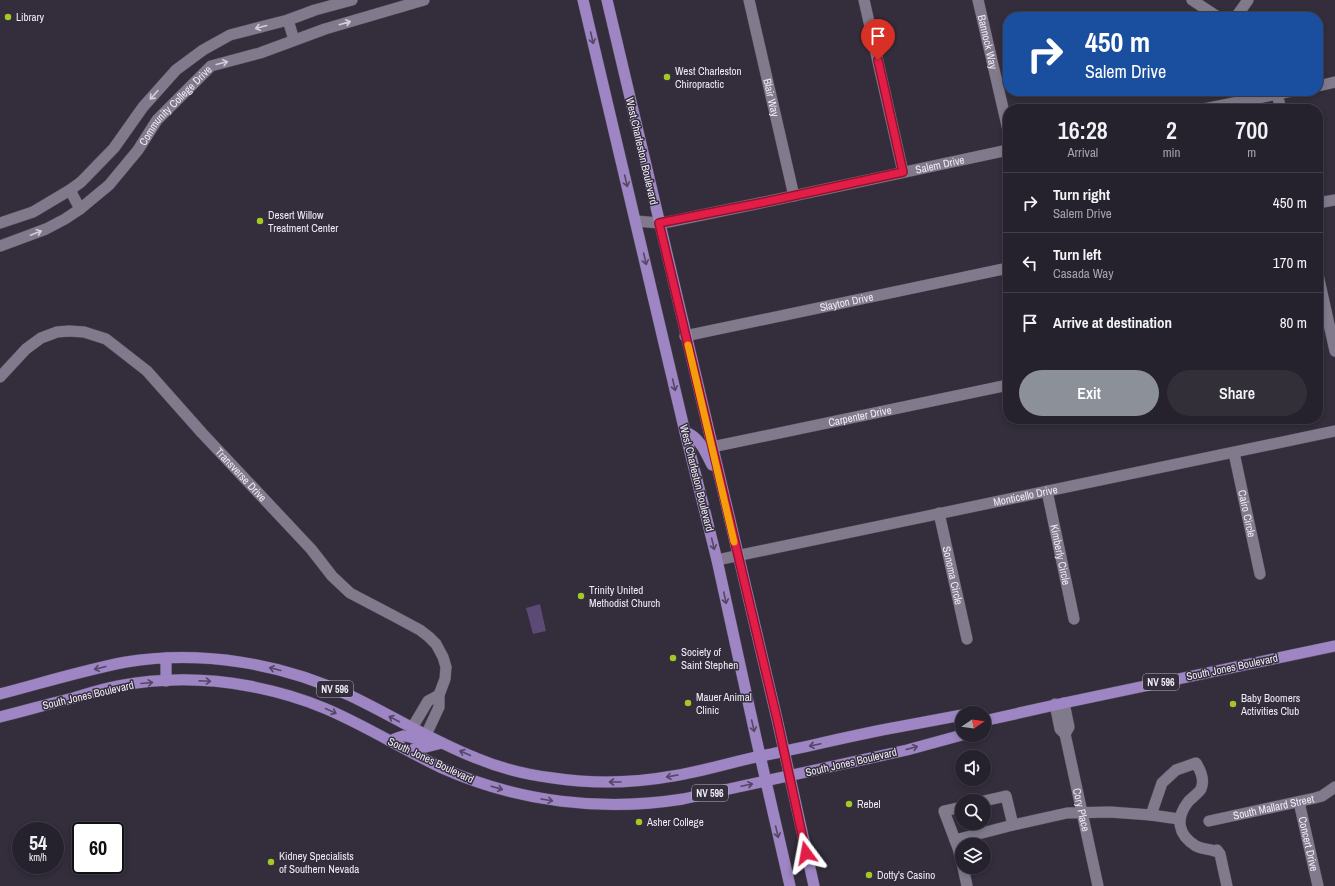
<!DOCTYPE html>
<style>
:root{--surface:#26222d;--page:#322f39;--text:#f1f3f6;--muted:#a4a4aa;--line:#423f49;--accent:#8c9099}
body{margin:0;font-family:"Archivo Narrow",sans-serif;background:var(--page);color:var(--text);height:100vh;display:flex;flex-direction:column;font-size:15px;white-space:nowrap}
*{box-sizing:border-box;margin:0}
p{font-size:13px;color:var(--muted)}
.icon{flex:none;width:22px;height:22px;fill:none;stroke:currentColor;stroke-width:2;stroke-linecap:round;stroke-linejoin:round}
.map{position:relative;flex:1;overflow:hidden}
.panel{position:absolute;left:1003px;top:104px;width:320px;height:320px;display:flex;flex-direction:column;background:var(--surface);border-radius:16px;box-shadow:0 2px 6px #0003,0 0 0 1px var(--line)}
.panel>*{flex:none}
.top-card{position:absolute;left:1003px;top:12px;width:320px;height:84px;border-radius:16px;box-shadow:0 2px 6px #0003,0 0 0 1px var(--line);background:#1a4fa0;color:#fff;overflow:hidden}
.needle{width:26px;rotate:77deg}
.tools{position:absolute;left:955px;top:706px;display:grid;gap:8px}
.tools a{display:grid;place-items:center;width:36px;height:36px;border-radius:50%;background:var(--surface);box-shadow:0 2px 6px #0003,0 0 0 1px var(--line);font-size:20px}
.speed{position:absolute;left:12px;top:822px;display:flex;gap:8px;font-size:20px;font-weight:700;text-align:center}
.speed>*{display:grid;place-content:center;width:52px;height:52px;border-radius:50%;background:var(--surface);box-shadow:0 2px 6px #0003,0 0 0 1px var(--line);line-height:1}
.speed small{font-size:10px;font-weight:400}
.speed .limit{border:2px solid #111;border-radius:6px;background:#fff;color:#111}
.pin{position:absolute;display:grid;place-items:center;width:34px;height:34px;color:#fff;margin:-41px -17px;border-radius:50% 50% 50% 0;rotate:-45deg;box-shadow:0 0 4px #0007}
.pin .icon{rotate:45deg}
.me{position:absolute;width:44px;margin:-22px;rotate:347deg;stroke-linejoin:round;filter:drop-shadow(0 0 3px #0008)}
.turn{display:flex;align-items:center;gap:14px;height:84px;padding:0 16px;font-size:18px}
.turn .icon{width:52px;height:52px;stroke-width:2.5}
.turn b{display:block;font-size:28px;line-height:34px}
.eta{display:flex;justify-content:space-evenly;align-items:center;height:68px;text-align:center}
.eta b{font-size:24px;font-weight:600;line-height:28px}
.cta{display:flex;gap:8px;margin-top:auto;padding:8px 16px}
.cta a{flex:1;height:46px;border-radius:24px;background:var(--accent);color:#fff;font-size:16px;font-weight:600;line-height:46px;text-align:center}
.cta a+a{background:var(--page);color:var(--text)}
ul{padding:0;list-style:none}
li{display:flex;align-items:center;gap:12px;height:60px;padding:0 16px;border-top:1px solid var(--line)}
li div{flex:1}
li b{display:block;font-size:15px}
li em{font-style:normal}
.map>svg:first-child{display:block}
.green{fill:#5c4976}
.lines{fill:none;stroke-linecap:round;stroke-linejoin:round}
.minor-casing{stroke:#4e4855;stroke-width:12}
.tertiary-casing{stroke:#4e4855;stroke-width:12}
.primary-casing{stroke:#4e4855;stroke-width:12}
.minor{stroke:#817a8c;stroke-width:11}
.tertiary{stroke:#817a8c;stroke-width:11}
.primary{stroke:#9e85c3;stroke-width:11}
.oneway{stroke:#d3cedb}
.oneway2{stroke:#534764}
.route-casing{stroke:#92132f;stroke-width:10}
.route{stroke:#e11d48;stroke-width:7}
.slow{stroke:#f59e0b;stroke-width:7}
.poi-dot{fill:#a4c825;stroke:#332d3c;stroke-width:1.5}
.labels{text-anchor:middle;stroke-width:3;stroke-linejoin:round;paint-order:stroke}
.shield{fill:#332d3c;stroke:#b6b1be;stroke-width:1}
.shield-label{font-size:10px;font-weight:bold;fill:#eeeaf5}
.poi-label{font-size:11px;fill:#eeeaf5;stroke:#332d3c;text-anchor:start}
.street-label{font-size:11px;fill:#eeeaf5;stroke:#332d3c}
</style>
<div class="map">
<svg width="1335" height="886" viewBox="0 0 1335 886">
<rect width="100%" height="100%" fill="#332d3c"/>
<polygon class="green" points="540,604 546,631 533,634 526,608"/>
<g class="lines">
<defs>
<g id="minor">
<path id="s1" d="M749,0l45,196"/>
<polyline points="864,0 903,172"/>
<path id="s2" d="M978,0l30,130"/>
<polyline points="1192,0 1218,17"/>
<polyline points="1236,17 1248,0"/>
<polyline points="1318,86 1335,82"/>
<polyline points="1276,91 1281,109"/>
<polyline points="1204,109 1292,91"/>
<polyline points="1318,203 1335,200"/>
<path id="s3" d="M636,221l23,2 9,-1 92,-19 248,-53"/>
<polyline points="1318,275 1335,351"/>
<path id="s4" d="M685,336l323,-68"/>
<path id="s5" d="M0,377l26,-28 15,-11 16,-6 12,-1 15,1 22,7 41,32 55,62 109,116 21,27 18,17 42,22 28,15 9,7 7,7 7,13 3,10 -1,12 -6,16v12l-13,28"/>
<path id="s6" d="M712,447l296,-62"/>
<path id="s7" d="M1234,453l26,121"/>
<path id="s8" d="M1047,491l27,128"/>
<path id="s9" d="M939,513l28,126"/>
<path id="s10" d="M717,560l618,-129"/>
<polyline points="1064,703 1069,727 1065,734"/>
<path id="s11" d="M1055,704l5,25 5,5 33,152"/>
<polyline points="412,728 428,701 439,695"/>
<polyline points="984,801 1006,796 1013,825"/>
<path id="s12" d="M1299,802l19,84"/>
<polyline points="962,807 944,811 958,848 962,864"/>
<path d="M1151,815l11,-32 14,-13 20,-7c5,8 9,17 5,26 -3,5 -10,9 -13,13 -13,17 -10,33 8,44 5,3 13,3 18,5l3,-1 3,4 7,32"/>
<path id="s13" d="M1209,821l106,-23 7,-2 13,-9"/>
<polyline points="955,840 1013,825 1067,813 1110,812 1151,815 1179,819"/>
<polyline points="963,867 967,886"/>
</g>
<g id="tertiary">
<polyline points="288,20 294,40"/>
<polyline points="70,190 80,209"/>
<polyline points="0,223 33,212 70,190 81,182 114,148 143,107 176,70 203,50 230,35 288,20 315,10 352,0"/>
<path id="s14" d="M0,246l46,-17 19,-10 15,-10 29,-24 29,-35 19,-30 54,-54 49,-13 65,-24 99,-29"/>
</g>
<g id="primary">
<polyline points="583,0 685,432 717,560 756,738 790,886"/>
<polyline points="607,0 777,719 814,886"/>
<path d="M685,432c15,5 20,20 27,33"/>
<polyline points="166,658 166,681"/>
<path d="M0,694c42,-11 84,-24 126,-32 75,-12 156,1 225,34 42,20 81,45 125,62 24,10 52,17 77,20 40,6 81,5 120,-2 31,-5 62,-15 93,-21 44,-9 88,-20 132,-28 21,-4 43,-8 64,-12"/>
<polyline points="972,713 976,713"/>
<path d="M0,717c24,-6 48,-13 73,-19 14,-4 29,-9 45,-12 42,-8 88,-8 131,0 26,5 51,12 75,22 41,17 78,41 118,60 76,34 160,44 241,31l224,-49 55,-15"/>
<polyline points="984,725 988,720 1064,703 1335,646"/>
<path d="M390,741c4,-2 9,-4 13,-5 8,-1 13,7 23,-1"/>
<polyline points="410,751 421,746 426,747 442,743"/>
</g>
</defs>
<use href="#minor" class="minor-casing"/>
<use href="#tertiary" class="tertiary-casing"/>
<use href="#primary" class="primary-casing"/>
<use href="#minor" class="minor"/>
<use href="#tertiary" class="tertiary"/>
<use href="#primary" class="primary"/>
</g>
<defs><path id="oneway-shaft" d="M-6 0H5M1.5-3L5.5 0L1.5 3" fill="none" stroke-width="1.6" stroke-linecap="round" stroke-linejoin="round"/></defs>
<g class="oneway">
<use href="#oneway-shaft" transform="translate(345 23) rotate(-16)"/>
<use href="#oneway-shaft" transform="translate(261 27) rotate(165)"/>
<use href="#oneway-shaft" transform="translate(222 63) rotate(-14)"/>
<use href="#oneway-shaft" transform="translate(154 95) rotate(132)"/>
<use href="#oneway-shaft" transform="translate(36 233) rotate(-21)"/>
</g>
<g class="oneway2">
<use href="#oneway-shaft" transform="translate(592 38) rotate(77)"/>
<use href="#oneway-shaft" transform="translate(626 181) rotate(77)"/>
<use href="#oneway-shaft" transform="translate(645 259) rotate(77)"/>
<use href="#oneway-shaft" transform="translate(674 385) rotate(77)"/>
<use href="#oneway-shaft" transform="translate(713 544) rotate(77)"/>
<use href="#oneway-shaft" transform="translate(725 598) rotate(78)"/>
<use href="#oneway-shaft" transform="translate(100 668) rotate(166)"/>
<use href="#oneway-shaft" transform="translate(275 669) rotate(-166)"/>
<use href="#oneway-shaft" transform="translate(205 681) rotate(3)"/>
<use href="#oneway-shaft" transform="translate(147 683) rotate(-5)"/>
<use href="#oneway-shaft" transform="translate(331 711) rotate(25)"/>
<use href="#oneway-shaft" transform="translate(394 719) rotate(-152)"/>
<use href="#oneway-shaft" transform="translate(753 726) rotate(77)"/>
<use href="#oneway-shaft" transform="translate(815 745) rotate(168)"/>
<use href="#oneway-shaft" transform="translate(912 748) rotate(-15)"/>
<use href="#oneway-shaft" transform="translate(465 753) rotate(-156)"/>
<use href="#oneway-shaft" transform="translate(672 776) rotate(170)"/>
<use href="#oneway-shaft" transform="translate(615 782) rotate(180)"/>
<use href="#oneway-shaft" transform="translate(747 785) rotate(-12)"/>
<use href="#oneway-shaft" transform="translate(497 788) rotate(16)"/>
<use href="#oneway-shaft" transform="translate(547 800) rotate(9)"/>
<use href="#oneway-shaft" transform="translate(777 832) rotate(77)"/>
</g>
<g class="lines">
<defs>
<polyline id="route" points="806,853 777,719 659,223 760,203 903,172 878,60"/>
</defs>
<use href="#route" class="route-casing"/>
<use href="#route" class="route"/>
<polyline class="slow" points="688,345 734,542"/>
</g>
<g class="poi-dot">
<circle cx="8" cy="17" r="4"/>
<circle cx="667" cy="77" r="4"/>
<circle cx="260" cy="221" r="4"/>
<circle cx="581" cy="596" r="4"/>
<circle cx="673" cy="658" r="4"/>
<circle cx="688" cy="703" r="4"/>
<circle cx="1233" cy="704" r="4"/>
<circle cx="849" cy="804" r="4"/>
<circle cx="639" cy="822" r="4"/>
<circle cx="271" cy="862" r="4"/>
<circle cx="869" cy="875" r="4"/>
</g>
<g class="labels">
<g class="shield">
<rect x="1143" y="674" width="36" height="16" rx="3"/>
<rect x="317" y="681" width="36" height="16" rx="3"/>
<rect x="692" y="785" width="36" height="16" rx="3"/>
</g>
<g class="shield-label">
<text x="1161" y="686">NV 596</text>
<text x="335" y="693">NV 596</text>
<text x="710" y="797">NV 596</text>
</g>
<g class="poi-label">
<text x="16" y="21">Library</text>
<text x="675" y="75">West Charleston<tspan x="675" dy="13">Chiropractic</tspan></text>
<text x="268" y="219">Desert Willow<tspan x="268" dy="13">Treatment Center</tspan></text>
<text x="589" y="594">Trinity United<tspan x="589" dy="13">Methodist Church</tspan></text>
<text x="681" y="656">Society of<tspan x="681" dy="13">Saint Stephen</tspan></text>
<text x="696" y="701">Mauer Animal<tspan x="696" dy="13">Clinic</tspan></text>
<text x="1241" y="702">Baby Boomers<tspan x="1241" dy="13">Activities Club</tspan></text>
<text x="857" y="808">Rebel</text>
<text x="647" y="826">Asher College</text>
<text x="279" y="860">Kidney Specialists<tspan x="279" dy="13">of Southern Nevada</tspan></text>
<text x="877" y="879">Dotty's Casino</text>
</g>
<g class="street-label">
<text dy="4" stroke="none"><textPath href="#s2" startOffset="43">Bannock Way</textPath></text>
<text dy="4" stroke="none"><textPath href="#s1" startOffset="100">Blair Way</textPath></text>
<text dy="4" stroke="none"><textPath href="#s14" startOffset="230">Community College Drive</textPath></text>
<text transform="translate(642 151) rotate(77)" y="4">West Charleston Boulevard</text>
<text dy="4" stroke="none"><textPath href="#s3" startOffset="310">Salem Drive</textPath></text>
<text dy="4" stroke="none"><textPath href="#s4" startOffset="165">Slayton Drive</textPath></text>
<text dy="4" stroke="none"><textPath href="#s6" startOffset="151">Carpenter Drive</textPath></text>
<text dy="4" stroke="none"><textPath href="#s5" startOffset="316">Transverse Drive</textPath></text>
<text transform="translate(697 478) rotate(76)" y="4">West Charleston Boulevard</text>
<text dy="4" stroke="none"><textPath href="#s10" startOffset="315">Monticello Drive</textPath></text>
<text dy="4" stroke="none"><textPath href="#s7" startOffset="62">Cairo Circle</textPath></text>
<text dy="4" stroke="none"><textPath href="#s8" startOffset="65">Kimberly Circle</textPath></text>
<text dy="4" stroke="none"><textPath href="#s9" startOffset="64">Sonoma Circle</textPath></text>
<text transform="translate(1232 667) rotate(-12)" y="4">South Jones Boulevard</text>
<text transform="translate(88 695) rotate(-13)" y="4">South Jones Boulevard</text>
<text transform="translate(431 760) rotate(25)" y="4">South Jones Boulevard</text>
<text transform="translate(851 762) rotate(-13)" y="4">South Jones Boulevard</text>
<text dy="4" stroke="none"><textPath href="#s13" startOffset="66">South Mallard Street</textPath></text>
<text dy="4" stroke="none"><textPath href="#s11" startOffset="110">Cory Place</textPath></text>
<text dy="4" stroke="none"><textPath href="#s12" startOffset="43">Concert Drive</textPath></text>
</g>
</g>
</svg>
<div class="tools">
<a><svg class="needle" viewBox="-14 -14 28 28"><path d="M0-13l5 13h-10z" fill="#e53935"/><path d="M0 13l5-13h-10z" fill="#a4a4aa"/></svg></a>
<a><svg class="icon" aria-label="sound" viewBox="0 0 24 24"><path d="M4 9h4l5-4v14l-5-4H4zM17 9q2 3 0 6"/></svg></a>
<a><svg class="icon" aria-label="search" viewBox="0 0 24 24"><circle cx="10" cy="10" r="6"/><path d="M15 15l6 6"/></svg></a>
<a><svg class="icon" aria-label="layers" viewBox="0 0 24 24"><path d="M12 4l9 5-9 5-9-5zM3 14l9 5 9-5"/></svg></a>
</div>
<div class="speed"><div>54<small>km/h</small></div><div class="limit">60</div></div>
<div class="pin" style="left:878px;top:60px;background:#d93025"><svg class="icon" aria-label="arrive" viewBox="0 0 24 24"><path d="M6 21V4h12l-3 4 3 4H6"/></svg></div>
<svg class="me" style="left:806px;top:853px" viewBox="-20 -20 40 40"><path d="M0-17L14 15 0 8-14 15z" fill="#e11d48" stroke="#fff" stroke-width="4"/></svg>
<div class="top-card">
<div class="turn"><svg class="icon" aria-label="right" viewBox="0 0 24 24"><path d="M7 20v-9h11M14 6l5 5-5 5"/></svg><div><b>450 m</b>Salem Drive</div></div>
</div>
<section class="panel">
<div class="eta">
<div><b>16:28</b><p>Arrival</p></div>
<div><b>2</b><p>min</p></div>
<div><b>700</b><p>m</p></div>
</div>
<ul>
<li><svg class="icon" aria-label="right" viewBox="0 0 24 24"><path d="M7 20v-9h11M14 6l5 5-5 5"/></svg><div><b>Turn right</b><p>Salem Drive</p></div><em>450 m</em></li>
<li><svg class="icon" aria-label="left" viewBox="0 0 24 24"><path d="M17 20v-9H6M10 6l-5 5 5 5"/></svg><div><b>Turn left</b><p>Casada Way</p></div><em>170 m</em></li>
<li><svg class="icon" aria-label="arrive" viewBox="0 0 24 24"><path d="M6 21V4h12l-3 4 3 4H6"/></svg><div><b>Arrive at destination</b></div><em>80 m</em></li>
</ul>
<div class="cta"><a>Exit</a><a>Share</a></div>
</section>
</div>
